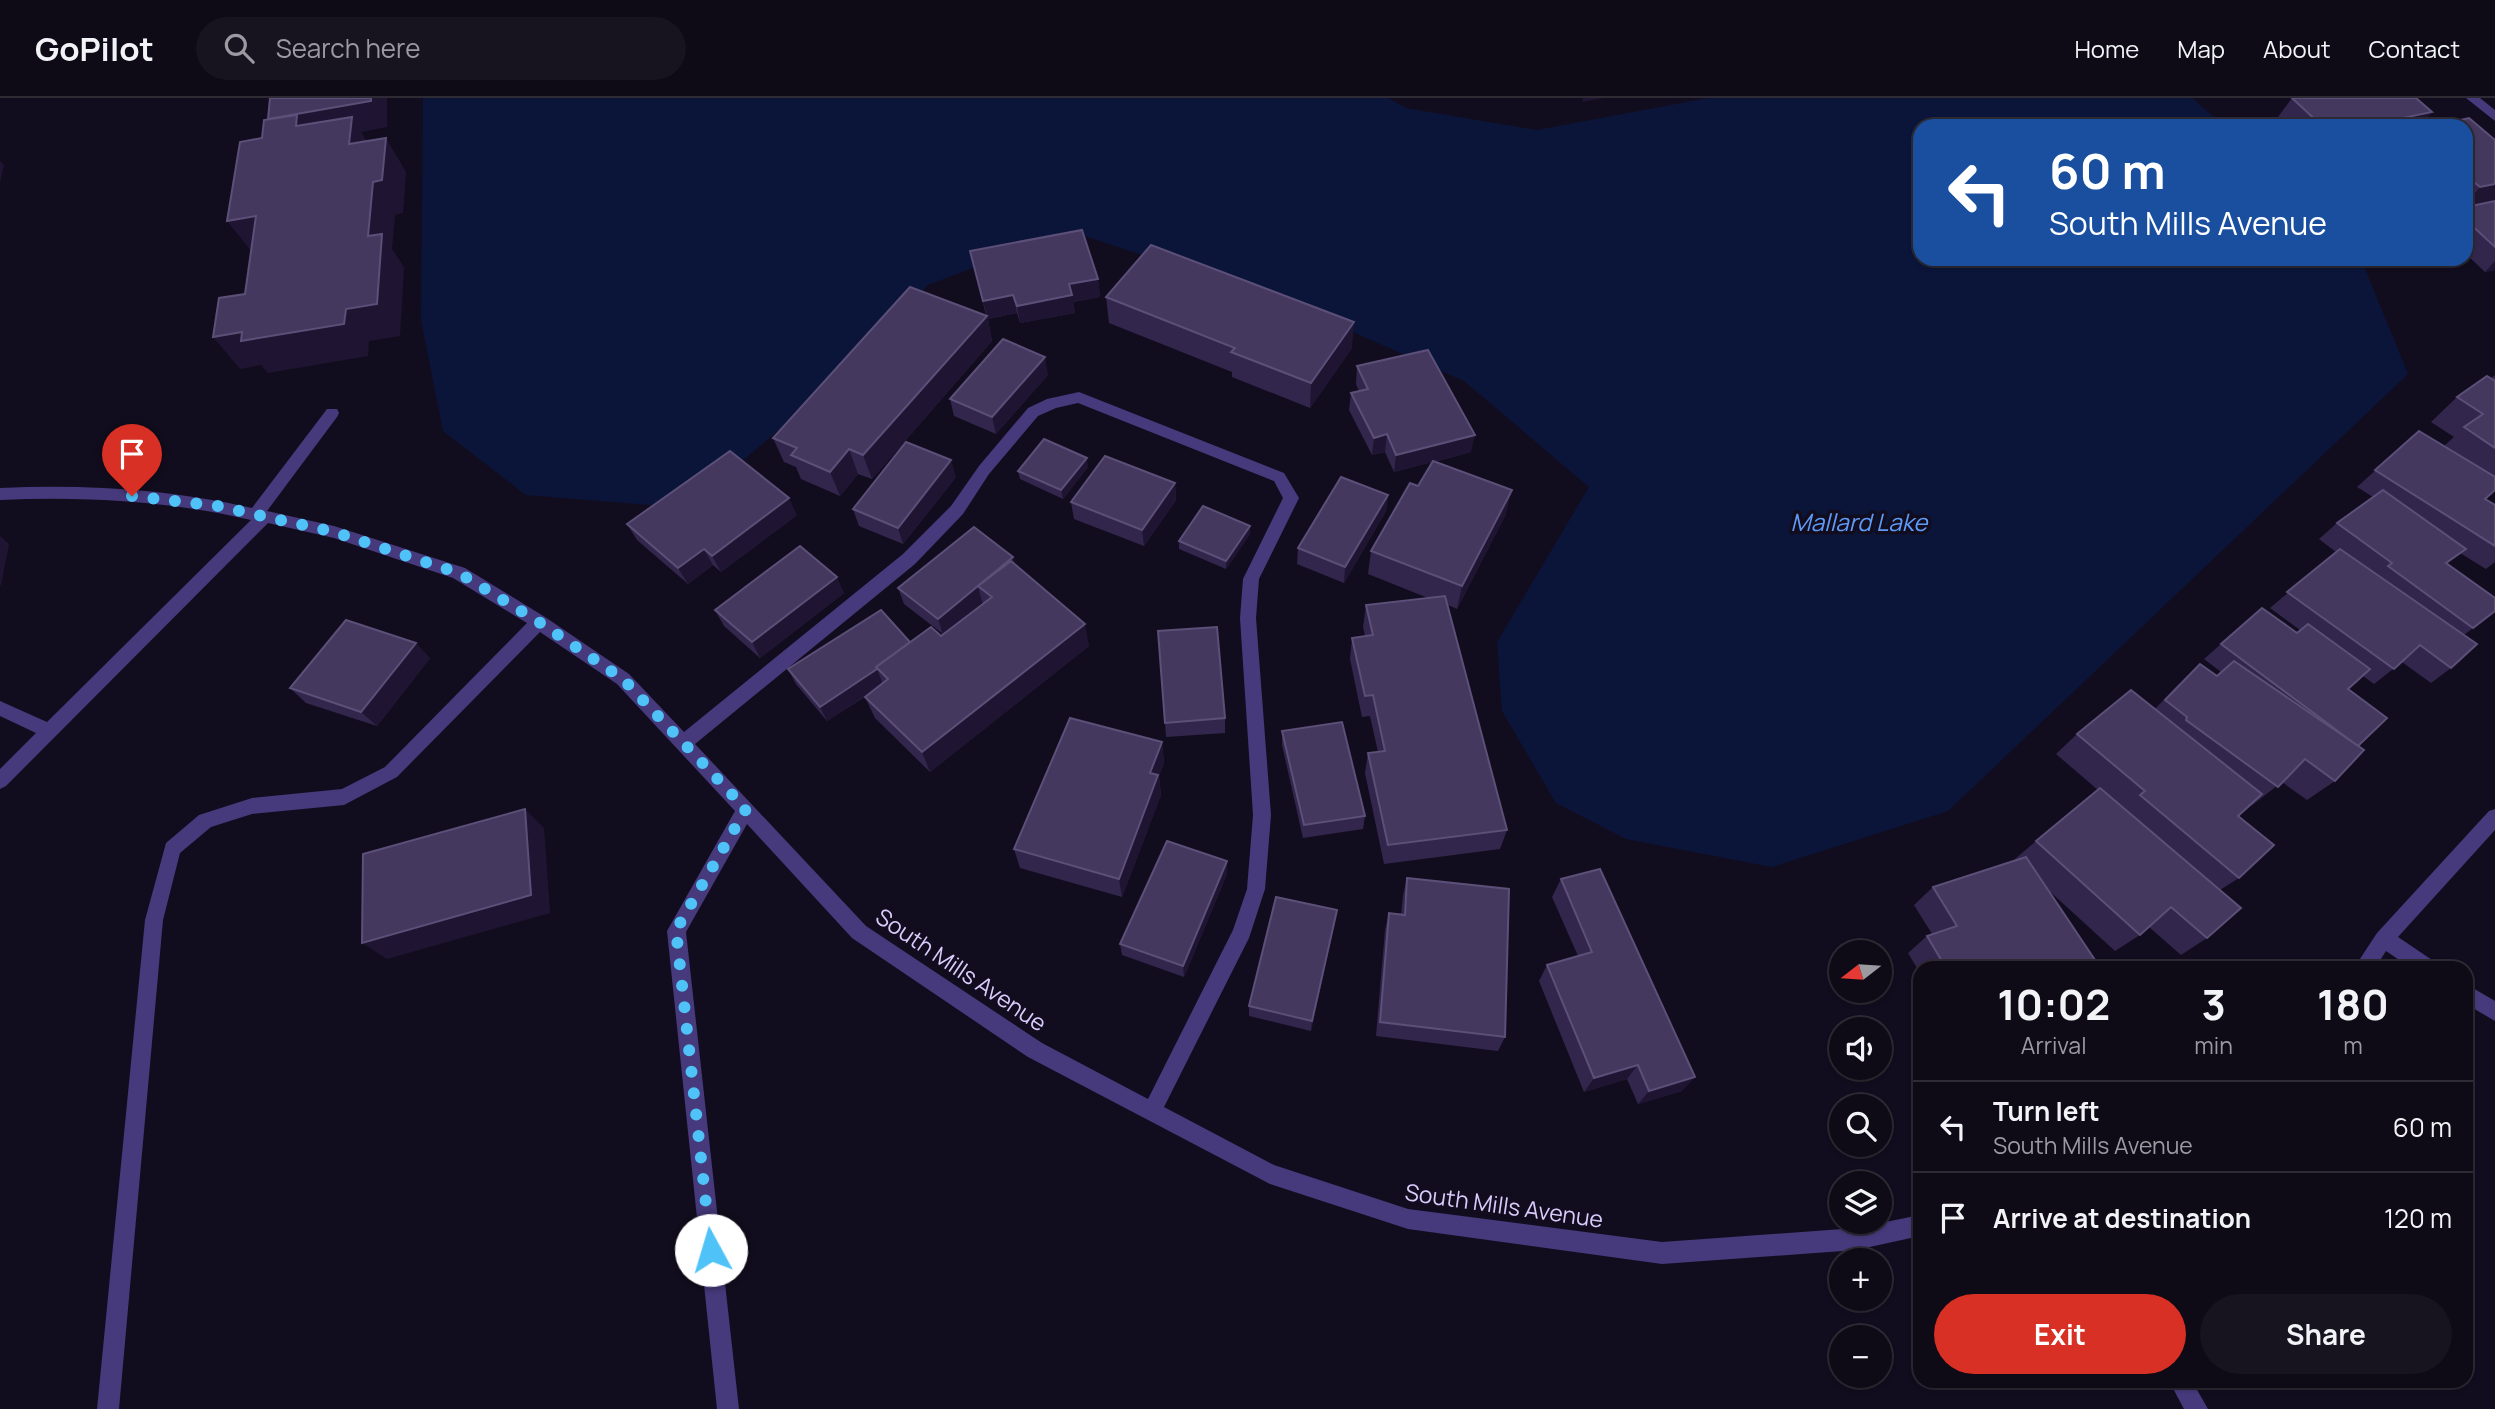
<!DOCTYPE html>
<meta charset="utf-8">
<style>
:root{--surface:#0e0a16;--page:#17131f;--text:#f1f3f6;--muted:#9b9aa1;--line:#2e2b35;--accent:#d93025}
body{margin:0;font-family:Manrope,sans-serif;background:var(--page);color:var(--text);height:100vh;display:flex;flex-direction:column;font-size:26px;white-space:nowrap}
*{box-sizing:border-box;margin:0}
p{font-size:23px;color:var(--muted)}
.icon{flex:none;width:38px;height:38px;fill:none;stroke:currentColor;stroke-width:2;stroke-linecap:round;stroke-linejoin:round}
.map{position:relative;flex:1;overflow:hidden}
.sheet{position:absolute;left:1913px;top:863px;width:560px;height:427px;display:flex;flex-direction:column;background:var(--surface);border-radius:21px;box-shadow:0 2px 5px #0004,0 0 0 2px var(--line)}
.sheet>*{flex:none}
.hud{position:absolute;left:1913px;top:21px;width:560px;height:147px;border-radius:21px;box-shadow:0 2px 5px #0004,0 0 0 2px var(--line);background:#1a4fa0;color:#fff;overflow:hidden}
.needle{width:46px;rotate:253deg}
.controls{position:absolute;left:1829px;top:842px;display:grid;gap:14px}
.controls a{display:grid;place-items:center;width:63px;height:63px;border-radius:50%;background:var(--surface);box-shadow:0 2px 5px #0004,0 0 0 2px var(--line);font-size:35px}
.pin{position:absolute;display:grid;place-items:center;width:60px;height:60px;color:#fff;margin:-72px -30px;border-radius:50% 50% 50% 0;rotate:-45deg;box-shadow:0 0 7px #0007}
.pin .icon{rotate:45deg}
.me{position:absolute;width:77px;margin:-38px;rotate:354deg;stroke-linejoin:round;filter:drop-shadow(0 0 5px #0008)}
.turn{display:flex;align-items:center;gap:24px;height:147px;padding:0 21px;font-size:32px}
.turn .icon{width:91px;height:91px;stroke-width:2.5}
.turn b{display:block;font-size:49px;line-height:60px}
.eta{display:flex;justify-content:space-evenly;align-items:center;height:119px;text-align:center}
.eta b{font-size:42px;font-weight:700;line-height:49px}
.primary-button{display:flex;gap:14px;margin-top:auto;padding:14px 21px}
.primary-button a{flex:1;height:80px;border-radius:42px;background:var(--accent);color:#fff;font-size:28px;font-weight:700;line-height:80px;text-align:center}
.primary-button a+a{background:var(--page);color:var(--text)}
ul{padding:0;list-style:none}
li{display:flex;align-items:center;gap:21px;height:91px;padding:0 21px;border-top:2px solid var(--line)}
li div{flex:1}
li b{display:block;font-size:26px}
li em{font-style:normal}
header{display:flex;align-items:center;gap:42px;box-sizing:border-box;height:98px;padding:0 35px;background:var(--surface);border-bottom:2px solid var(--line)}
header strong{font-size:33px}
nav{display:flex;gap:38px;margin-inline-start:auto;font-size:24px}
.search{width:490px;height:63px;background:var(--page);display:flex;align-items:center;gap:18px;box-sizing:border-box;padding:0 24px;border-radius:38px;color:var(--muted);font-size:26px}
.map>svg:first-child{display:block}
.water{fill:#0b153a}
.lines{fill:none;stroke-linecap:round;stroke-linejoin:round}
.minor{fill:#463a7c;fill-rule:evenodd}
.wall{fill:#33264c;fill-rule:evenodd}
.shaded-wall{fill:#1f1532}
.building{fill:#45385f;stroke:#5c4f78;stroke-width:2}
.route{stroke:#4fc3f7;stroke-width:12;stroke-dasharray:0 21.6}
.labels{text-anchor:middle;stroke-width:7;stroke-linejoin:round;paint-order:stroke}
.street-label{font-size:23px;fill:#d9ccfd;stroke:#120d1e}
.water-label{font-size:24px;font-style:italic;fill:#5e9bf9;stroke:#120d1e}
</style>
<header>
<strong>GoPilot</strong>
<div class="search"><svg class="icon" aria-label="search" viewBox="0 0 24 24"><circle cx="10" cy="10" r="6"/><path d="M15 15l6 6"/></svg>Search here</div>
<nav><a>Home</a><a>Map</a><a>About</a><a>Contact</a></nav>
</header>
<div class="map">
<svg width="2495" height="1311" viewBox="0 0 2495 1311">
<rect width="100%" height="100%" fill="#120d1e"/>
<polygon class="water" points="423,0 1388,0 1406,10 1537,32 1708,0 2192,0 2224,28 1920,28 1920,161 2361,161 2408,276 1948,713 1772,769 1626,741 1556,705 1502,613 1497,544 1589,389 1464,283 1287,205 1070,133 928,187 838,282 734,370 651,407 526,397 443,333 421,222"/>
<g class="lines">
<g class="minor">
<polygon points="2466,0 2480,0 2495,12 2495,23"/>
<path d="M1079,294l205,81 15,25 -40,81 -3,39 15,197 -6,74 -16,49 -85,169 110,58 134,44 254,33 194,-14 64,-13v21l-64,14 -194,14 -254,-35 -138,-45 -242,-127 -176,-119 -105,-114 -61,108 53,477h-22l-50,-478 68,-120 -118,-127 -77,-52 -143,145 -53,28 -92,9 -41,13 -31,26 -17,67 -44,489h-22l48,-489 21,-77 33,-28 53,-17 90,-9 43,-22 142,-144 -74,-45 -119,-40 -66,-15 -262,263 -6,3v-20l36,-36 -36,-17v-15l47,21 204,-202c-81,-19 -167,-24 -251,-20v-12c84,-4 170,1 252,20l75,-99h10l2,4 -2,4 -70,94 67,15 131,42 80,49 84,57 55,58 219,-178 48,-48 28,-40 49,-58 19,-9zM1078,305l196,78 9,17 -40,81 -3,39 13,197 -6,74 -14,41 -85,169 -106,-56 -176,-117 -171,-182 220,-180 48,-50 26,-40 49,-58 18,-8z"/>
<polygon points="2495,711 2495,732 2398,839 2435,864 2437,870 2411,870 2386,853 2375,870 2354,870 2377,835 2489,713"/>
<polygon points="2466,886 2495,903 2495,923 2466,906"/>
<polygon points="2169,1283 2192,1283 2208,1311 2184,1311"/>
</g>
</g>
<g class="wall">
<polygon points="2292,0 2421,28 2288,28 2278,19"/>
<polygon points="2469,20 2495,42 2495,172 2485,174 2466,156 2466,28 2444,28 2447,25"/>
<polygon points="970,153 1098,181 1100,199 1073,204 1075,215 1020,225 1017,215 988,221 992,243 872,381 858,376 840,398 801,381 796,369 784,364 773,340 986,217"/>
<polygon points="1106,199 1352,250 1310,310 1232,279 1232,274 1109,225"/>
<polygon points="1357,268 1471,354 1434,364 1506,416 1457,511 1448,507 1507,732 1500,751 1384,766 1365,675 1368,655 1378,654 1370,618 1362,619 1350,561 1352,540 1365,538 1363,529 1366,507 1428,500 1368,476 1371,453 1418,388 1432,364 1394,374 1385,354 1372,357 1349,312 1351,295 1359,293 1356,286"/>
<polygon points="1048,277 996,336 954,318 950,301"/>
<polygon points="2495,277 2495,392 2485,401 2495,407 2495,464 2486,471 2460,455 2447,466 2495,513 2464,537 2451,570 2431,585 2402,564 2374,586 2363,578 2348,591 2358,648 2335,683 2307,702 2282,684 2251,708 2250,707 2238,718 2239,780 2220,792 2207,840 2181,857 2149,829 2140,837 2115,853 2046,790 2084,870 1920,870 1920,875 1908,855 1927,838 1932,836 1914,807 1933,789 2016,762 2015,761 2036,743 2098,692 2056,656 2077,636 2155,611 2177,588 2200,566 2217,578 2221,574 2204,561 2221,546 2297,535 2300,532 2270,510 2336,454 2319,441 2337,425 2373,399 2357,389 2419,333 2444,348 2454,339 2431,324 2457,299 2491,280"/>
<polygon points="1088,369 1063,401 1020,381 1018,373"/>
<polygon points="956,379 903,446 859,428 853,411"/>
<polygon points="1175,385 1176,402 1144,448 1074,421 1071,404"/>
<polygon points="1388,397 1386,413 1344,485 1297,466 1298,450"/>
<polygon points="797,417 721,474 713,467 688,486 637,442 627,426"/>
<polygon points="1250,436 1226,471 1179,451 1179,443"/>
<path d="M1013,459l2,7 74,82 -159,126 -55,-54 -10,-21 4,-3 -42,27 -31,-37 -8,-15 153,-33 2,-2 -39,-30 -6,-16zM982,504l1,2 -26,19z"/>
<polygon points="844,495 760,560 724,528 715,512"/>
<polygon points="1158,533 1225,620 1225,635 1166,639"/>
<polygon points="430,560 377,628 306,605 290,590"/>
<polygon points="1282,633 1365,718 1363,731 1303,740 1282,647"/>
<polygon points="1162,644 1164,665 1159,678 1161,697 1122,799 1020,770 1014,751"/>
<polygon points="1227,776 1184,879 1122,857 1120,846"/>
<polygon points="1407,780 1505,939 1498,953 1376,938 1385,832 1389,815 1401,817 1403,797"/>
<polygon points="1561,781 1682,993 1638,1006 1627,981 1584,994 1539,883 1547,867 1578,858 1552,799"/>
<polygon points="1335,824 1311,933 1249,918 1249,908"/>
</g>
<g class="shaded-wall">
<polygon points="371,0 387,0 387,29 361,34 373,53 314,42 268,21"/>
<polygon points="1583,0 1604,0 1582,4"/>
<polygon points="2432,14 2421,28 2364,28"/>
<polygon points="386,40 406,74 403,115 395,117 392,151 404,169 400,238 369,243 368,258 268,275 261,267 240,271 213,239 346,211 368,138 373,84"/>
<polygon points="0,63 4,67 0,85"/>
<polygon points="2475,85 2466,95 2466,87"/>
<polygon points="2495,86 2495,107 2466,114 2466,106 2480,89"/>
<polygon points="256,118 253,155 227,123"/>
<polygon points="2495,163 2495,172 2485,174"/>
<polygon points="1098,181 1100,199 1073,204 1075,215 1020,225 1017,208 1069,186"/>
<polygon points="1013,197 1017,215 988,221 992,243 872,381 863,357 987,218 983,203"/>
<polygon points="1354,224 1352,250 1310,310 1311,285"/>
<polygon points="1045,259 1048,277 996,336 992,319"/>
<polygon points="1387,336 1385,354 1372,357 1374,340"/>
<polygon points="1475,337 1471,354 1394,374 1396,357"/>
<polygon points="849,351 858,376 840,398 830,374"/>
<polygon points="1087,360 1088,369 1063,401 1061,392"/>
<polygon points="951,362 956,379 903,446 898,430"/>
<polygon points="1175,385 1176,402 1144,448 1142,432"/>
<polygon points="1512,392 1506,416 1457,511 1462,488"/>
<polygon points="1388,397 1386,413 1344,485 1345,469"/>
<polygon points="789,400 797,417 721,474 712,458"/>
<polygon points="1250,428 1250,436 1226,471 1226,463"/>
<polygon points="0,438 9,446 1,487 0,487"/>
<polygon points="704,451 713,467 688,486 678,470"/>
<polygon points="1013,459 1017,475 978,488"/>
<polygon points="837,479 844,495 760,560 752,544"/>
<polygon points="978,488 982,504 943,537 938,521"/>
<polygon points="1085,526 1089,548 930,674 922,654"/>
<polygon points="416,545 430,560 377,628 361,614"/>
<polygon points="877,571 883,586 827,623 820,609"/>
<polygon points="1162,644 1164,665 1159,678 1161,697 1122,799 1119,781 1150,675"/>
<polygon points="525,711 544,730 550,815 387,861 362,845"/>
<polygon points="1227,763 1227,776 1184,879 1183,868"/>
<polygon points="1337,812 1335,824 1311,933 1312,923"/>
<polygon points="2095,862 2084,870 2072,870"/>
<polygon points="1638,967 1627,981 1584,994 1594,980"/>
<polygon points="1695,979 1682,993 1638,1006 1649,993"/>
</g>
<g class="building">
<polygon points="270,0 371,0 371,3 268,21"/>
<polygon points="2292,0 2416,0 2432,14 2364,28 2322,28"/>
<polygon points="297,17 296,28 352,19 349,46 386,40 382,82 373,84 368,138 382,136 377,206 346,211 344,226 241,243 242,234 213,239 219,200 245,196 256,118 227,123 240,44 262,40 264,22"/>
<polygon points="2469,20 2495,42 2495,86 2480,89 2475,85 2466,87 2466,42 2467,42 2466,40 2466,28 2451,28 2447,25"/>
<polygon points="2495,103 2495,149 2466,122 2466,109"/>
<polygon points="1082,132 1098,181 1069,186 1072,197 1017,208 1013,197 983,203 970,153"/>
<polygon points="1151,147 1354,224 1311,285 1231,254 1235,250 1106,199"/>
<polygon points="910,189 987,218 863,357 849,351 830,374 791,357 797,350 773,340"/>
<polygon points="1003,241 1045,259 992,319 950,301"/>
<polygon points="1428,252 1475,337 1396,357 1387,336 1374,340 1351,295 1368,291 1357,268"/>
<polygon points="2487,278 2495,283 2495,350 2464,329 2483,316 2457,299"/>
<polygon points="2419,333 2495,379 2495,392 2485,401 2495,407 2495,448 2375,372"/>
<polygon points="1044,341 1087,360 1061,392 1018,373"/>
<polygon points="906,344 951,362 898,430 853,411"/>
<polygon points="730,353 789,400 712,458 704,451 678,470 627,426"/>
<polygon points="1105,358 1175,385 1142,432 1071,404"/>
<polygon points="1433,363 1512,392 1462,488 1371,453 1410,385 1418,388"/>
<polygon points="1341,379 1388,397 1345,469 1298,450"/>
<polygon points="2383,392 2466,451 2446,465 2495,500 2495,513 2473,530 2388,468 2392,465 2337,425"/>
<polygon points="1203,408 1250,428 1226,463 1179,443"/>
<polygon points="974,429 1013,459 938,521 898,490"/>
<polygon points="800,448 837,479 752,544 715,512"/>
<polygon points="2340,451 2477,546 2451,570 2420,547 2394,571 2287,494"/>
<polygon points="1011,463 1085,526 922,654 865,599 888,581 876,569 931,529 941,538 992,499 978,488"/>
<polygon points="1445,498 1507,732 1388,747 1368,655 1385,653 1373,597 1365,598 1352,540 1373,537 1366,507"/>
<polygon points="2262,510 2297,535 2308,526 2370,571 2348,591 2387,620 2358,648 2221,546"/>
<polygon points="881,512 910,544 876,569 877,571 820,609 788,571"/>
<polygon points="346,522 416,545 361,614 290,590"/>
<polygon points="1217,529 1225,620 1165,625 1158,533"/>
<polygon points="2234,563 2364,652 2335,683 2305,661 2278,689 2186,622 2187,619 2165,602 2200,566 2217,578"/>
<polygon points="2131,592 2262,696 2238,718 2274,747 2239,780 2140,697 2145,693 2077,636"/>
<polygon points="1070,620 1162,644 1150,675 1158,677 1119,781 1014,751"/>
<polygon points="1342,624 1365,718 1304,727 1282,633"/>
<polygon points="2100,690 2241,810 2207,840 2171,809 2140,837 2036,743"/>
<polygon points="525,711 531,797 362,845 363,756"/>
<polygon points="1167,743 1227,763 1183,868 1120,846"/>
<polygon points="2026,759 2095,862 2072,870 1946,870 1927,838 1957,828 1933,789"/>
<polygon points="1600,771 1695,979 1649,993 1638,967 1594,980 1547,867 1592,854 1561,781"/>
<polygon points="1407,780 1509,791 1505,939 1380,924 1389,815 1405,817"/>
<polygon points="1276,799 1337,812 1312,923 1249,908"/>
</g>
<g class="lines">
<polyline class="route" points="132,398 218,408 334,434 459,475 539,524 623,581 746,711 676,832 711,1152"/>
</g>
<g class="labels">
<g class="street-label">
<text transform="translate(961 872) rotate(34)" y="8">South Mills Avenue</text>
<text transform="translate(1504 1108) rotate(8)" y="8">South Mills Avenue</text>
</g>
<g class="water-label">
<text x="1859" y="433">Mallard Lake</text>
</g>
</g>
</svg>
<div class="controls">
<a><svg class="needle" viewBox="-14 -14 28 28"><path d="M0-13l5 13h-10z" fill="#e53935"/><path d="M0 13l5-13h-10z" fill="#9b9aa1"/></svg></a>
<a><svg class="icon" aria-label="sound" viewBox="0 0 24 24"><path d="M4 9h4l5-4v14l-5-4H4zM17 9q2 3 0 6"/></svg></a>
<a><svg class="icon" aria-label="search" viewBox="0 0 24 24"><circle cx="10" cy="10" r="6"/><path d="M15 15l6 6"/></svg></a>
<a><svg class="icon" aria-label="layers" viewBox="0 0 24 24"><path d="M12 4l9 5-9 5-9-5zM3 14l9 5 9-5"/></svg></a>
<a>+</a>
<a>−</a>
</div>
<div class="pin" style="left:132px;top:398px;background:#d93025"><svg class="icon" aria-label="arrive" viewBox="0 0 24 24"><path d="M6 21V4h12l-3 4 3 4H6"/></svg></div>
<svg class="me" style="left:711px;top:1152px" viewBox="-20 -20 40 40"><circle r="19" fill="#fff"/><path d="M0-13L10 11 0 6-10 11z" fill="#4fc3f7"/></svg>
<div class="hud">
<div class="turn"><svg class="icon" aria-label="left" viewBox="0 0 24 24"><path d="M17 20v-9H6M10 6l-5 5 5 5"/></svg><div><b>60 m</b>South Mills Avenue</div></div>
</div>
<section class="sheet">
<div class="eta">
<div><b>10:02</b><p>Arrival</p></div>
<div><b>3</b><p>min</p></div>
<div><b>180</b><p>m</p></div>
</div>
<ul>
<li><svg class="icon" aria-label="left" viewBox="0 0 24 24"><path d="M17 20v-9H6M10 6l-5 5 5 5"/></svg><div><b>Turn left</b><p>South Mills Avenue</p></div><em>60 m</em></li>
<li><svg class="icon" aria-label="arrive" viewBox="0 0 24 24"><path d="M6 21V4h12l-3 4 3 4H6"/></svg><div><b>Arrive at destination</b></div><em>120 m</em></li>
</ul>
<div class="primary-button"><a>Exit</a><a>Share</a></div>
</section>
</div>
